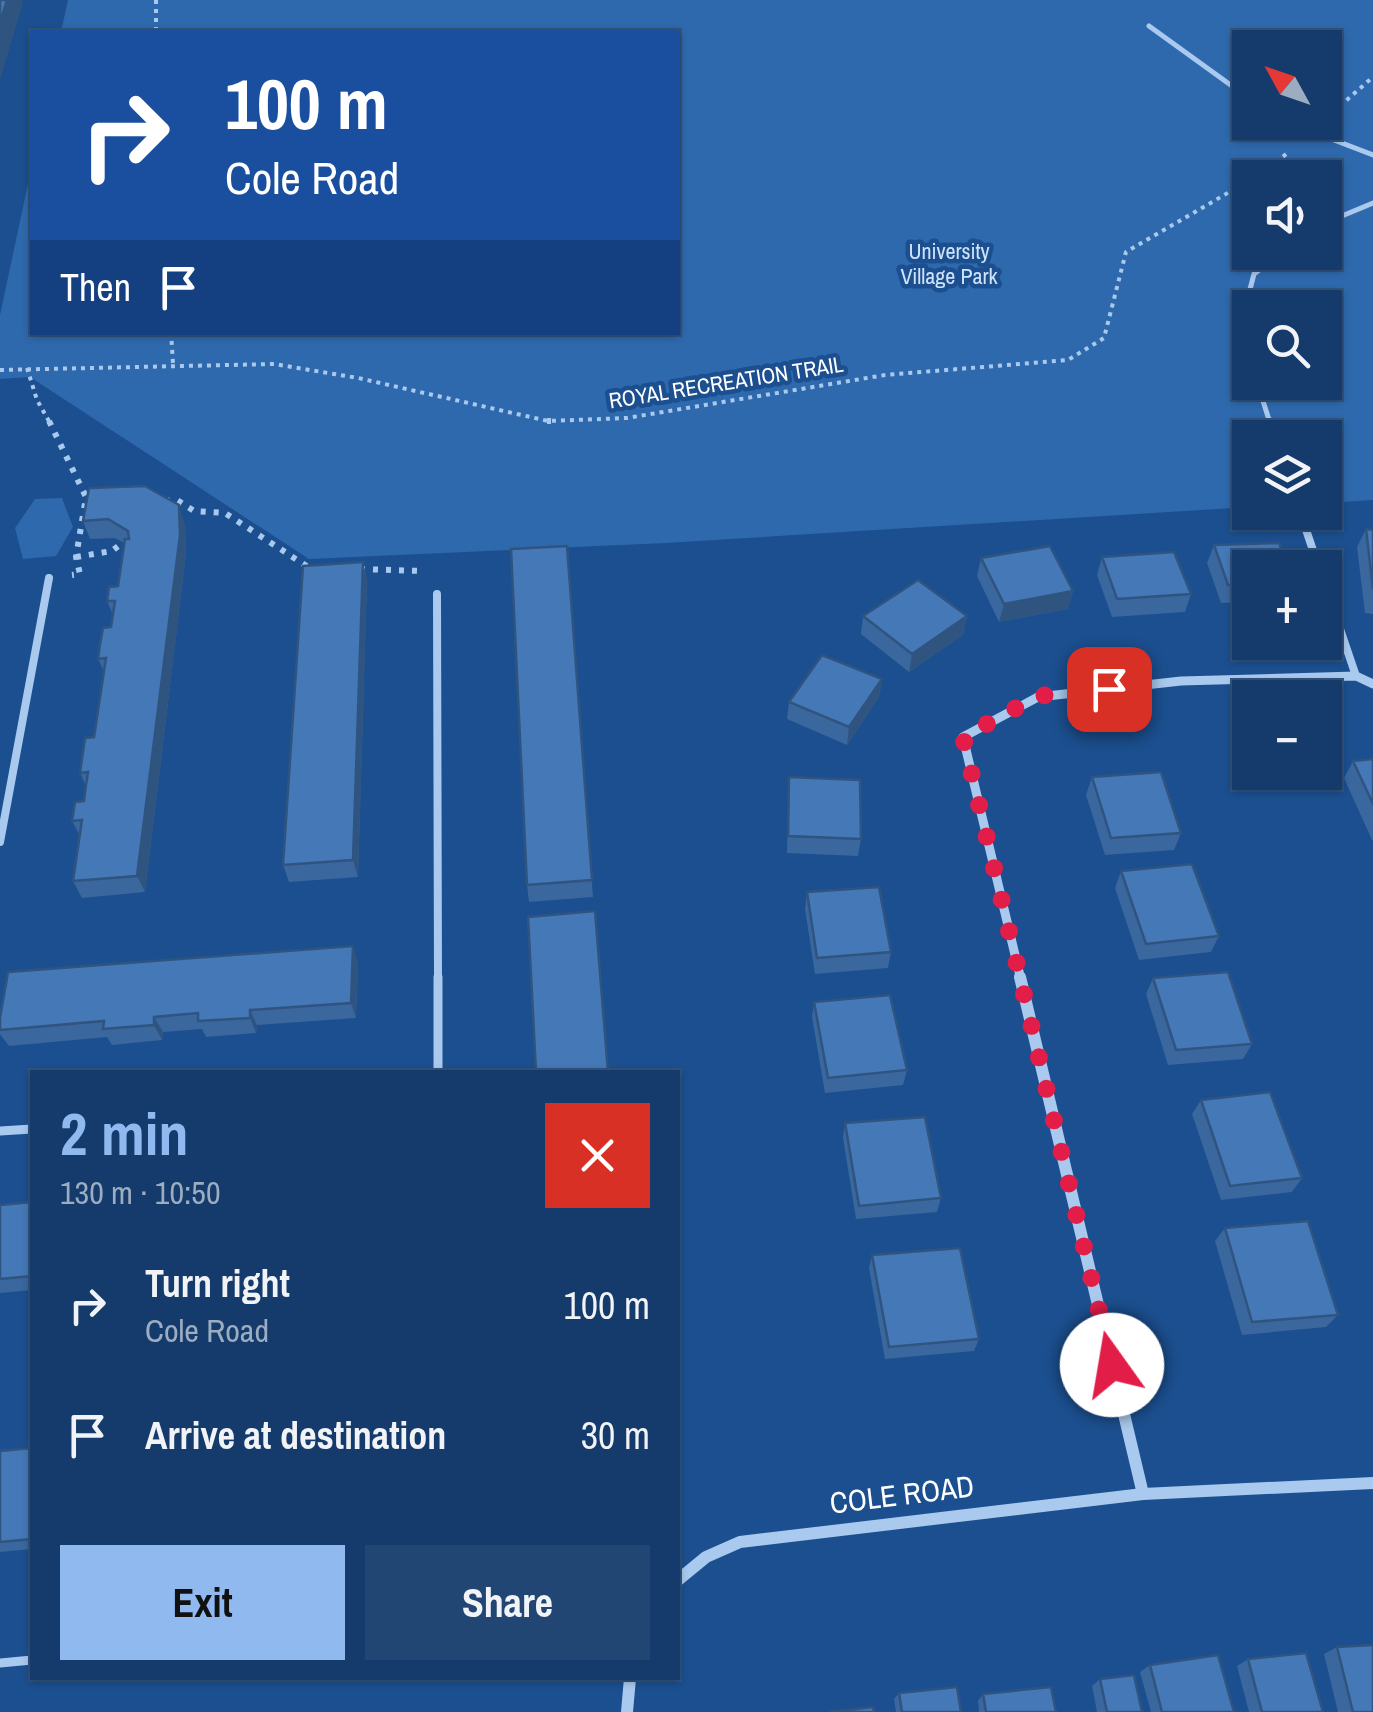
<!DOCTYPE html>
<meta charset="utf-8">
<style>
:root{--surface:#143b6b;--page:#214673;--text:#f1f3f6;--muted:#9dadc1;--line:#33557e;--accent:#90b9f0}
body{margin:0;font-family:"Archivo Narrow",sans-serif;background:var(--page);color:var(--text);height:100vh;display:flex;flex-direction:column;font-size:38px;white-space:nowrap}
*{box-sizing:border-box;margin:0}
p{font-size:32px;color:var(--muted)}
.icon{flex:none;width:55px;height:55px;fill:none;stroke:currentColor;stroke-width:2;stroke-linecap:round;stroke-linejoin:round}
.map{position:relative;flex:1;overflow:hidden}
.sheet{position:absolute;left:30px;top:1070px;width:650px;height:610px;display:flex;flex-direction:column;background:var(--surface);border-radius:0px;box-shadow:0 2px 8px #0004,0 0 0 2px var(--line)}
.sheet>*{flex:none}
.hud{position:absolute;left:30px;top:30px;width:650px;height:305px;border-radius:0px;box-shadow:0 2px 8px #0004,0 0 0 2px var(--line);background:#1a4fa0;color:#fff;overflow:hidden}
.needle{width:65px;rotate:310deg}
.fabs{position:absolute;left:1232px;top:30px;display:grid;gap:20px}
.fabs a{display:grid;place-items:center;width:110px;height:110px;border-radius:0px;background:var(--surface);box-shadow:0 2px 8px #0004,0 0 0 2px var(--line);font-size:50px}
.pin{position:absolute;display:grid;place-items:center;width:85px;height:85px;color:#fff;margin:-42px;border-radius:20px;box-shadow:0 5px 15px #0006}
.me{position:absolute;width:110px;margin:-55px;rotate:347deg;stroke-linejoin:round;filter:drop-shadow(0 0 8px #0008)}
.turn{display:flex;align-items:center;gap:35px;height:210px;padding:0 30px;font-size:45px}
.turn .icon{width:130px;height:130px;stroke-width:2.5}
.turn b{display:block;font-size:70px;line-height:85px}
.then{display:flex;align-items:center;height:95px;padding:0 30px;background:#0003;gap:20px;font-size:38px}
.round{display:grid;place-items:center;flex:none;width:105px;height:105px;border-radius:0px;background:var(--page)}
.head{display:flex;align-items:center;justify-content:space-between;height:170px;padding:0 30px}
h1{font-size:60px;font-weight:800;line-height:75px;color:var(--accent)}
.cta{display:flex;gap:20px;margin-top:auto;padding:20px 30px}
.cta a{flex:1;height:115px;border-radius:0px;background:var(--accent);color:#111;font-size:40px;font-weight:800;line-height:115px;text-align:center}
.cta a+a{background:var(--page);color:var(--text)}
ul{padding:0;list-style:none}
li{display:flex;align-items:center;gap:30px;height:130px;padding:0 30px}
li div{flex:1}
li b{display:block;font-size:38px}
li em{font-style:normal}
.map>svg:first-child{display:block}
.green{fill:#2e69ad;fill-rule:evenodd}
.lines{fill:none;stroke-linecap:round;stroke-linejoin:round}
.path-far1{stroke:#a9c9ee;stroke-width:4;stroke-dasharray:4 5;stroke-linecap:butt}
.path{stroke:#a9c9ee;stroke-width:6;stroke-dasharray:5 8;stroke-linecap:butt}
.lane-far2{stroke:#a9c9ee;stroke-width:5}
.lane-far1{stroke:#a9c9ee;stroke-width:8}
.lane{stroke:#a9c9ee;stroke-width:9}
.street-far1{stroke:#a9c9ee;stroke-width:9}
.street{stroke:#a9c9ee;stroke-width:12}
.wall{fill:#3a679d}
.shaded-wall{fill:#305480}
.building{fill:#4478b7;stroke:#305480;stroke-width:2.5}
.route{stroke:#e11d48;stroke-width:18;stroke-dasharray:0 32.4}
.labels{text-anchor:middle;stroke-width:9;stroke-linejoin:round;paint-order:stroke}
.far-park-label{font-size:22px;fill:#cfe3fa;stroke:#1b4f8f}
.far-street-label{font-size:22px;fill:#fff;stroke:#1b4f8f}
.near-street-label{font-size:30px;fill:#fff;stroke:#1b4f8f}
</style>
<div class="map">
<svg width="1373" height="1712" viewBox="0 0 1373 1712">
<rect width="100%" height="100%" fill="#1b4f8f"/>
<g class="green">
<path d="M68,0h1305v500l-48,3v-65h-75v69l-584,36 -357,16 -279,-182 -30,2v-64l32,-150v167h646v-300h-617zM1250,48h75v74h-75zM1250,178h75v74h-75zM1250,308h75v74h-75z"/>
<polygon points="62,498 73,527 56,556 23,559 15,528 35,499"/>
</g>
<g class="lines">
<g class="path-far1">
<polyline points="156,0 156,32"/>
<polyline points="1333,112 1373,77"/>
<polyline points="1254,178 1289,152"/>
<polyline points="171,332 173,364"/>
<polyline points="27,368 37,400 50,423"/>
<polyline points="0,370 274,364 358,378 548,421 627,418 885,375 1068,360 1104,338 1126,252 1250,180"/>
</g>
<g class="path">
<polyline points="49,421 86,497 76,557 80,574 72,575"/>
<polyline points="547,421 551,421"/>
<polyline points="165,501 177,500 194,511 225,513 308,567"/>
<polyline points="76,557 112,551 122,543"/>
<polyline points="360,569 423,571"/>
</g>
<g class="lane-far2">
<polyline points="1149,26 1250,99"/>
<polyline points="1287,122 1373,155"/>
<polyline points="1325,223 1373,203"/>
<polyline points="1250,363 1239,331 1254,274 1283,252"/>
<polyline points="1257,382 1270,423"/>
</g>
<g class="lane-far1">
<polyline points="1269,421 1275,438"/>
<polyline points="1300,512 1319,568"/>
<polyline points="1325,585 1356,676"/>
<polyline points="437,594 438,980"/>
<polyline points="0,842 49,578"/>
</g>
<g class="lane">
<polyline points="438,977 438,1072"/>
<polyline points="0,1131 32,1129"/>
<polyline points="0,1663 32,1660"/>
</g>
<polyline class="street-far1" points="1021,980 963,737 1038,697 1181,681 1356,676 1373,684"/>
<g class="street">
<polyline points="1020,977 1143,1494"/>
<polyline points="678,1580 706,1557 740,1542 1143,1494 1373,1483"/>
<polyline points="627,1712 630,1678"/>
</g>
</g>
<g class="wall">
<polygon points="89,488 185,524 186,554 145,892 82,898 73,881 80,836 72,821 84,801 86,786 80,773 94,737 104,672 98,659 111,627 113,615 107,601 118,586 124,543 115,538 90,539 83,521"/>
<polygon points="1366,529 1373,530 1373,614 1365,613 1357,547"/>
<polygon points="1214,545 1250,568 1250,602 1221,603 1207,563"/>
<polygon points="567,546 593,897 529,902 527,885"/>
<polygon points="1102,557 1191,594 1185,612 1112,617 1097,575"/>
<polygon points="981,558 1073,591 1068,609 999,622 977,576"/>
<polygon points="363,562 367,580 358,877 289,882 283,865"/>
<polygon points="863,616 967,616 963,635 909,672 861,634"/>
<polygon points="882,679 879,697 847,745 787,719 789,702"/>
<polygon points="1373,759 1373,840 1372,840 1344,778 1353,761"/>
<polygon points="789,777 861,839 858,856 787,853"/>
<polygon points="1092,777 1181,833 1174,850 1105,855 1086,795"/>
<polygon points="1121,871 1219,936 1211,952 1139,960 1115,888"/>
<polygon points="807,892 891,952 888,968 815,974 805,909"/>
<polygon points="358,962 356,1018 257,1025 256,1033 206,1037 202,1029 163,1032 162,1040 112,1045 107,1037 9,1046 0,1034 0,1018"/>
<polygon points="1153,978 1252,1044 1243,1059 1168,1065 1146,994"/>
<polygon points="814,1002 907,1070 903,1085 825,1093 812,1017"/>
<polygon points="1201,1100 1302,1178 1292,1192 1221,1200 1192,1114"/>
<polygon points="845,1123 941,1198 937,1212 856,1219 843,1138"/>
<polygon points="32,1202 32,1290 0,1293 0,1205"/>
<polygon points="1225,1228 1338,1315 1326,1327 1242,1335 1215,1241"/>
<polygon points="872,1255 979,1339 974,1351 885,1359 869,1268"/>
<polygon points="32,1448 32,1549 0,1552 0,1451"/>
<polygon points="1337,1647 1373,1712 1338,1712 1324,1654"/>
<polygon points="1248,1659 1323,1712 1249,1712 1237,1666"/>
<polygon points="1150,1665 1234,1712 1151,1712 1140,1672"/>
<polygon points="1100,1679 1142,1712 1097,1712 1092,1686"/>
<polygon points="899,1693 961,1712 896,1712 894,1699"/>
<polygon points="983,1694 1056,1712 979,1712 978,1701"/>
</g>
<g class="shaded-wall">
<polygon points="7,0 22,0 23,3 0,80 0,23"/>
<polygon points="179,505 185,524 186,554 145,892 137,876"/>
<polygon points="363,562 367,580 358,877 353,860"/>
<polygon points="1073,591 1068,609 999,622 1004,604"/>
<polygon points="967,616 963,635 909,672 912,654"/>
<polygon points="882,679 879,697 847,745 849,727"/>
<polygon points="353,946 358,962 356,1018 351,1003"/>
<polygon points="250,1010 257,1025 256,1033 250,1018"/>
<polygon points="154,1017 163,1032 162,1040 154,1025"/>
</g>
<g class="building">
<polygon points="0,0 7,0 0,23"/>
<polygon points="145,486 179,505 180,535 137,876 73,881 82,820 72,821 75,802 84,801 86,785 88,772 80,773 85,738 94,737 106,658 98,659 100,644 103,628 111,627 115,601 107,601 109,587 118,586 125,539 129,539 128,531 108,519 83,521 89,488"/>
<polygon points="1366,529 1373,530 1373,589"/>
<polygon points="1279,543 1289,568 1250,568 1250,584 1228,585 1214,545"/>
<polygon points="567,546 592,880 527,885 511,549"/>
<polygon points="1050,546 1073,591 1004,604 981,558"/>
<polygon points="1174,552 1191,594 1117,599 1102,557"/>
<polygon points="363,562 353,860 283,865 303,566"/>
<polygon points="918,580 967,616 912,654 863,616"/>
<polygon points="822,655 882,679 849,727 789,702"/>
<polygon points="1373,759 1373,804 1353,761"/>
<polygon points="1161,772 1181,833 1111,838 1092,777"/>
<polygon points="789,777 860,780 861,839 788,836"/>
<polygon points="1192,864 1219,936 1146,944 1121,871"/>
<polygon points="879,887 891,952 817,958 807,892"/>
<polygon points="595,911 608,1072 536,1072 528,917"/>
<polygon points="353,946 351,1003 250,1010 250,1018 198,1021 198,1013 154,1017 154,1025 103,1029 104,1021 0,1030 0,1018 8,972"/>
<polygon points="1228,972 1252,1044 1176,1050 1153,978"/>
<polygon points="890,995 907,1070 828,1078 814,1002"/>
<polygon points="1270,1092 1302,1178 1230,1186 1201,1100"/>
<polygon points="925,1117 941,1198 859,1206 845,1123"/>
<polygon points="32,1202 32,1276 0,1279 0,1205"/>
<polygon points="1308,1221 1338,1315 1252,1322 1225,1228"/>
<polygon points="960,1248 979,1339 889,1347 872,1255"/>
<polygon points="32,1448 32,1539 0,1542 0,1451"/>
<polygon points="1373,1645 1373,1712 1353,1712 1337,1647"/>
<polygon points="1306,1653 1323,1712 1262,1712 1248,1659"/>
<polygon points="1218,1655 1234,1712 1162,1712 1150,1665"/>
<polygon points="1134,1675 1142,1712 1107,1712 1100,1679"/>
<polygon points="957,1687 961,1712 902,1712 899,1693"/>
<polygon points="1051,1687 1056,1712 986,1712 983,1694"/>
<polygon points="873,1707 874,1712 830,1712"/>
</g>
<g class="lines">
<polyline class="route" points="1109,689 1038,696 963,737 1112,1365"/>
</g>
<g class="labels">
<g class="far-park-label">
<text x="949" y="259">University<tspan x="949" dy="25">Village Park</tspan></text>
</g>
<g class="far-street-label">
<text transform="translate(726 382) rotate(-9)" y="8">ROYAL RECREATION TRAIL</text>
</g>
<g class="near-street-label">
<text transform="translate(902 1495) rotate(-7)" y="10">COLE ROAD</text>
</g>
</g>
</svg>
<div class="fabs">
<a><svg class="needle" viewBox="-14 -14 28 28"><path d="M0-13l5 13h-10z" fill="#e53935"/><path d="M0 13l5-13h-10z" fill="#9dadc1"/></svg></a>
<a><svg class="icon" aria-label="sound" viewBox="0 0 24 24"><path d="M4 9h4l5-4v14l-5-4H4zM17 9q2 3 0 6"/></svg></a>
<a><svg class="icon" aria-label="search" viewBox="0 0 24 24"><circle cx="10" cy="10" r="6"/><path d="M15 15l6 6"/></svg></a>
<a><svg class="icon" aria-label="layers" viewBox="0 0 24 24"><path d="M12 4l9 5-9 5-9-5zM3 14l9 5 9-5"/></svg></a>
<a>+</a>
<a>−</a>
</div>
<div class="pin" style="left:1109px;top:689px;background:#d93025"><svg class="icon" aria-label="arrive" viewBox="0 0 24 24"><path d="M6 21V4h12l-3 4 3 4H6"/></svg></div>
<svg class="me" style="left:1112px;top:1365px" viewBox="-20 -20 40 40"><circle r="19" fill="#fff"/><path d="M0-13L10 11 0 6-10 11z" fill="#e11d48"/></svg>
<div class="hud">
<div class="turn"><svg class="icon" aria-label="right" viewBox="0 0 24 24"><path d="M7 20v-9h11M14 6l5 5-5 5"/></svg><div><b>100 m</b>Cole Road</div></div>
<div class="then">Then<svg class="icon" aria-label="arrive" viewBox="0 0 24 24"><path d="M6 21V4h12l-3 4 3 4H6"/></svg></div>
</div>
<section class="sheet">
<div class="head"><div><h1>2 min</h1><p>130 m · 10:50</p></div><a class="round" style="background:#d93025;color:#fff"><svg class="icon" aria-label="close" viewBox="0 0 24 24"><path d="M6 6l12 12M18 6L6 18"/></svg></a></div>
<ul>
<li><svg class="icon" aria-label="right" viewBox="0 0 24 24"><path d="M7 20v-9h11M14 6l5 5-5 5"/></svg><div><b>Turn right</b><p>Cole Road</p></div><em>100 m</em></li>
<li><svg class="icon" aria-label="arrive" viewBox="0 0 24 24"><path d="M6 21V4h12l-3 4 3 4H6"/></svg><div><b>Arrive at destination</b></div><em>30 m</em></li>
</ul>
<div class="cta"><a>Exit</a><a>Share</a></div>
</section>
</div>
